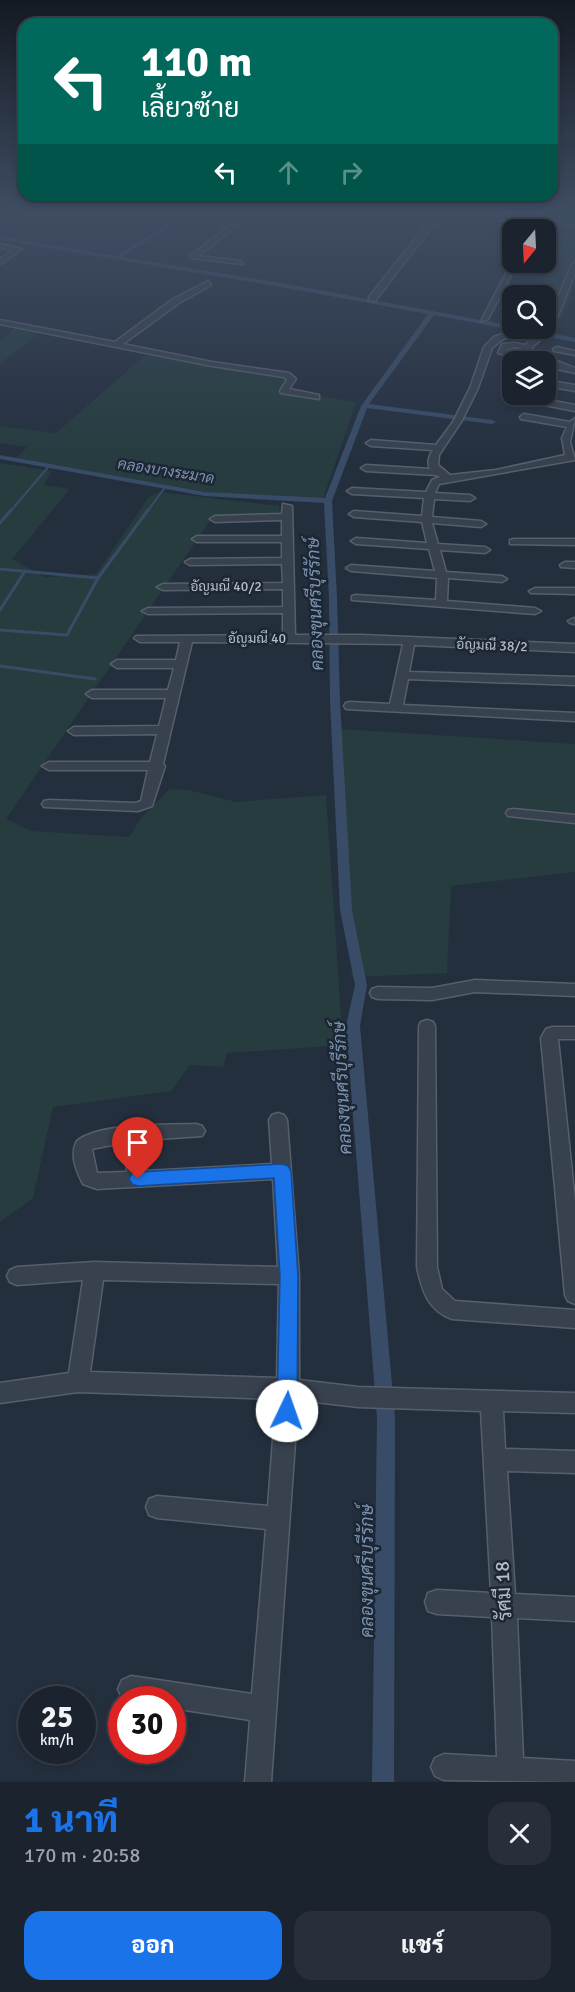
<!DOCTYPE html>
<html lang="th">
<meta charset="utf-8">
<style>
:root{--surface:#1b232e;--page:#282f3a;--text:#f1f3f6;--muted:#a0a4aa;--line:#39404a;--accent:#1a73e8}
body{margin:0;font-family:Signika,Sarabun,sans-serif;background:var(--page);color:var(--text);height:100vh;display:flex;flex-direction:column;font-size:22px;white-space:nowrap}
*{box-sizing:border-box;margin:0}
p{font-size:20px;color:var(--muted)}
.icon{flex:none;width:33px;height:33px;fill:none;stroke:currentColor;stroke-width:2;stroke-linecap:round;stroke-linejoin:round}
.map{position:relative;height:1782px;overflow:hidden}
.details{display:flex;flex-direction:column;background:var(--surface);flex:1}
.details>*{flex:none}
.banner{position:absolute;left:18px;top:18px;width:540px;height:183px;border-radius:18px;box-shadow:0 3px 9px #0003,0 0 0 2px var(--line);background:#00695c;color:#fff;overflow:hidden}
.needle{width:39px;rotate:198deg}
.fabs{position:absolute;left:502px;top:219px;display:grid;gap:12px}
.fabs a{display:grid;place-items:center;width:54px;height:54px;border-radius:12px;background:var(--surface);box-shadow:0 3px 9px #0003,0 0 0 2px var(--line);font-size:30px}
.speed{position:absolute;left:18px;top:1686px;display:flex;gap:12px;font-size:30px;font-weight:700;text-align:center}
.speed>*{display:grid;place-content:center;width:78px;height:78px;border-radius:50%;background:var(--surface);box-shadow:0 3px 9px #0003,0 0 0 2px var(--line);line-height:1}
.speed small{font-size:15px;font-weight:400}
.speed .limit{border:9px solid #d22;background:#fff;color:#111}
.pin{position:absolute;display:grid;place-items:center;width:51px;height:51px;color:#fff;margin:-62px -26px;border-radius:50% 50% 50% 0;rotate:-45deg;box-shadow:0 0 6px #0007}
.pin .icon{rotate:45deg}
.me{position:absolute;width:66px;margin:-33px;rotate:3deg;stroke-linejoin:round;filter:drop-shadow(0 0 4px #0008)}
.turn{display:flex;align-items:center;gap:21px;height:126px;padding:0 24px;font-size:27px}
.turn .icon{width:78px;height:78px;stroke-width:2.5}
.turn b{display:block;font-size:42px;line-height:51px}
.lanes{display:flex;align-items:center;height:57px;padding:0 24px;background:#0003;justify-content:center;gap:30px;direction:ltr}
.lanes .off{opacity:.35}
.round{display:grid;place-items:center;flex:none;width:63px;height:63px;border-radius:18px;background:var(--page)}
.headline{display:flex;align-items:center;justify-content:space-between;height:102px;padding:0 24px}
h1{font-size:36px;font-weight:800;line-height:45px;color:var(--accent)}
.primary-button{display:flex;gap:12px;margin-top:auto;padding:12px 24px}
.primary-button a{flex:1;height:69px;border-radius:18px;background:var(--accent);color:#fff;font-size:24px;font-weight:800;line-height:69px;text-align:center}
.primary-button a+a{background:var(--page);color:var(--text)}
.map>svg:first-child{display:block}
.green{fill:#263c3f}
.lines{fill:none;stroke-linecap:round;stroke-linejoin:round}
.stream-far1{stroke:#394c67;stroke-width:2}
.stream{stroke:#394c67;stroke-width:3}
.canal{fill:#394c67;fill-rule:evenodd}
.minor-casing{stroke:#565f6c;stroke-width:3}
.minor{fill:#38414e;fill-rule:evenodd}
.route{fill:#1a73e8;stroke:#114b97;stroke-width:1.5}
.labels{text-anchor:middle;stroke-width:5;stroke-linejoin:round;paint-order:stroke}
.far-street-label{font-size:14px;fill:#b4bcc9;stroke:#1d2633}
.far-water-label{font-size:15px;font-style:italic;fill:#7c92b1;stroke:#1d2633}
.water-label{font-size:18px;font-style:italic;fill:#7c92b1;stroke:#1d2633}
.near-street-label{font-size:20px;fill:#b4bcc9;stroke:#1d2633}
</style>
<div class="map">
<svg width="575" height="1782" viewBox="0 0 575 1782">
<rect width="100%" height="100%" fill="#242f3e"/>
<g class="green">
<polygon points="568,224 575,224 575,285 556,335 519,329 546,328 546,296 534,295"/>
<polygon points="14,327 40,332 0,364 0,341 12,331"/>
<polygon points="148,353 283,377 293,384 290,391 356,402 322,502 206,492 15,459 27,447 0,443 0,426 56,433"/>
<polygon points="0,463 52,471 44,485 70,489 12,559 45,577 96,574 149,497 159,492 279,506 280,515 209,522 6,819 31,831 129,837 142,817 170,789 188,790 236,802 326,795 343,1045 227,1053 223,1067 189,1065 172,1091 53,1107 33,1198 0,1222"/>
<polygon points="341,729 575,744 575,872 451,886 447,973 352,977"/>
</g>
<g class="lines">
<g class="stream-far1">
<polyline points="10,512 49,466"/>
<polyline points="147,512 166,486"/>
</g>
<g class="stream">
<polyline points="0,523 11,510"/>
<polyline points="0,569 98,578"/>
<polyline points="0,610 25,571"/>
<polyline points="0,630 67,635 98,578 148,510"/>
<polyline points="0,666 95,679"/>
</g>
<polygon class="canal" points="186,212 192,212 122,257 287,284 513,326 513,328 527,328 575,338 575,342 434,315 369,404 492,420 496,422 492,424 367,408 332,501 337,598 340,701 352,910 367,985 360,1026 395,1418 394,1782 372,1782 377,1418 346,1026 355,985 340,910 330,701 329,598 324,503 205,496 0,459 0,455 205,492 325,498 361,406 428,314 287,288 0,240 0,236 116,256"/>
<defs>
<g id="minor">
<polygon points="144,212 169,212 184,215 181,217"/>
<polygon points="248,212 255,212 198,256 241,261 243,264 190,258 190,256"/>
<polygon points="425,212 575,222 575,226 441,215 375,301 369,301 369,297 435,214"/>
<polygon points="0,244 22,249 0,264 0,259 13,250 0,248"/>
<polygon points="513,260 513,262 518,262 488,319 481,321"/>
<path d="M575,262v11l-19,48v6l-24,20 2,5 41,16v5l-18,-4 -27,-13 -14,2 -18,-5 4,-9 13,-1 10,2 23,-19v-5l24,-57zM515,347l11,3v2l-10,1 -10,-3z"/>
<polygon points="208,281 211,285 179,303 123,344 212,362 289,373 296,379 289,389 319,395 319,399 281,393 280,391 287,380 284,377 212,366 0,324 0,320 115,342 173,299"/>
<path d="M507,332l7,2 -14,7 -8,7 -14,40 -17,34 -22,33 -1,10 12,10 46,-5 69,-15 -3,-17 5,-11 -46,-8 -1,-2 4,-3 46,8 5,-4 -5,24 5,18 -136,24 -4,9 35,2 5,3 -5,3 -36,-2 -2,18 49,4 5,3 -5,3 -49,-4 6,21 47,3 5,3 -5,3 -45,-3 6,22 56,4 5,3 -5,3 -54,-4 -1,23 88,7 6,3 -6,3 -183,-14v-4l4,-1 80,5 1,-22 -86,-7 -5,-3 5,-3 84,6 -6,-22 -73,-5 -5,-3 5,-3 71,5 -5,-21 -68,-5 -5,-3 5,-3 68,5 2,-18 -72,-4 -5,-3 5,-3 74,4 6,-12 8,-3 -4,-2 -70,-4 -5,-3 5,-3 64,4c-3,-6 -1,-13 3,-19l-62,-4 -5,-3 5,-3 65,5 17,-23 17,-34 14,-41 10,-10z"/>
<polygon points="557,347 575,351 575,355 554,351 553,349"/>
<polygon points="550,381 575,385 575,391 547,386 546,384"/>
<polygon points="537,398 575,405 575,411 534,403 533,401"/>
<polygon points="283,504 292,506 295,635 361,635 575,644 575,652 414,645 409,672 575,677 575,685 408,679 403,705 575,713 575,721 346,709 344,706 346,703 350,702 390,704 403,644 192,642 163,764 165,766 152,806 138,811 44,807 42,804 44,801 49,800 136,803 141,801 148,770 49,770 42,766 49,762 150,762 157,734 74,735 68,731 74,727 159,726 166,698 92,698 86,694 92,690 168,690 174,668 117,668 111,664 117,660 176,660 180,642 140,642 134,638 136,636 283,635 283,613 148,614 142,611 148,608 283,607 283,589 163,590 157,587 163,584 283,583 282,564 190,565 185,562 190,559 282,558 282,542 197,542 192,539 197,536 282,536 282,520 215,522 210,519 215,516 282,514"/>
<polygon points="514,539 575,539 575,545 510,544 510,540"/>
<polygon points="565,562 575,562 575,568 561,567 560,565"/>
<polygon points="535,588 575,588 575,594 531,593 529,591"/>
<polygon points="574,618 575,624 570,623 568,621"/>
<polygon points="513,809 575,815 575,823 508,816 506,813 508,810"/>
<polygon points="475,980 575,984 575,996 475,992 432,1000 378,999 372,997 370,993 372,989 378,987 432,988"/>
<path d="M427,1020l6,2 2,4 2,241 5,22 13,12 120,9v18l-123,-9c-24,-9 -30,-28 -35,-52l2,-241 2,-4z"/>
<polygon points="552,1027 575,1027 575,1039 558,1039 575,1201 575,1304 568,1301 565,1295 541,1038 546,1029"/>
<path d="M278,1113l6,2 3,5 12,156v104l59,7 217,6v20l-72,-2 2,38 70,2v22l-68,-2 8,123 60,3v24l-58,-3 6,140 52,3v21l-131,-2 -9,-4 -4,-9 4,-9 9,-4 53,3 -5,-140 -55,-3 -9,-3 -3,-9 3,-9 9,-3 54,3 -10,-182 -123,-4 -60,-7 -27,382h-26l5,-62 -78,-12v-8l-50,-2 -4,-9 4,-9 9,-4 121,18 14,-165 -109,-11 -8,-3 -3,-8 3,-8 8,-3 111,10 8,-107 -198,-7 -78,11v-20l69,-10 14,-93 -66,5 -7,-3 -3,-6 3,-6 7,-3 77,-5 184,5 -5,-88 -176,10 -14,-5c-6,-12 -14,-29 -6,-43 21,-18 90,-16 119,-17l6,2 3,5 -3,5 -58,4 2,31 126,-7 -3,-44 3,-5zM126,1142l1,30 -30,1 -5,-24zM103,1280l176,4 -2,94 -187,-6z"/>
</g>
</defs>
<use href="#minor" class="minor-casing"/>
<use href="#minor" class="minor"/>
</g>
<linearGradient id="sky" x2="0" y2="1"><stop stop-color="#141a22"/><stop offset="0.46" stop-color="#3f4d63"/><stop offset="1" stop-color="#3f4d63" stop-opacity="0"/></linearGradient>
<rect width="575" height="462" fill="url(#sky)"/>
<polygon class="route" points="282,1164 288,1166 291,1171 298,1276 297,1411 294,1418 287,1420 280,1418 277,1411 280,1276 274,1178 138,1186 132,1184 129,1179 132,1174 138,1172"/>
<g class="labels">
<g class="far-street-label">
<text x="226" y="591">อัญมณี 40/2</text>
<text x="257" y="643">อัญมณี 40</text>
<text transform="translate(492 645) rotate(2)" y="5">อัญมณี 38/2</text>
</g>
<g class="far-water-label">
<text transform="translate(166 471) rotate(9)" y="5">คลองบางระมาด</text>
</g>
<g class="water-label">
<text transform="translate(315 604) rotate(-92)" y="6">คลองขุนศรีบุรีรักษ์</text>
<text transform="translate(342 1088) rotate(-93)" y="6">คลองขุนศรีบุรีรักษ์</text>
<text transform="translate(367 1571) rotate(-90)" y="6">คลองขุนศรีบุรีรักษ์</text>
</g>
<g class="near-street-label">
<text transform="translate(503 1591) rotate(-93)" y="7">รัศมี 18</text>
</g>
</g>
</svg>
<div class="fabs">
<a><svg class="needle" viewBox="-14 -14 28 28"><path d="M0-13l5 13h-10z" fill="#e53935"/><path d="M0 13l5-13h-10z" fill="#a0a4aa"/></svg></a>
<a><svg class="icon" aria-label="search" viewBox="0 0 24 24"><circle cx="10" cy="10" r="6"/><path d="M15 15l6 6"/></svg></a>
<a><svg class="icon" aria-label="layers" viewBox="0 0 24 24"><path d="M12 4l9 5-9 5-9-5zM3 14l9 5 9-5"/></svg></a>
</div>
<div class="speed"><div>25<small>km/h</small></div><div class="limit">30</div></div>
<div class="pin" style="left:138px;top:1179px;background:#d93025"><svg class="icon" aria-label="arrive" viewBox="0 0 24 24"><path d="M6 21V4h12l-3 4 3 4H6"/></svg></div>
<svg class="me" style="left:287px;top:1411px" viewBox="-20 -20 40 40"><circle r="19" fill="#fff"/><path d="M0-13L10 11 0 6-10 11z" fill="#1a73e8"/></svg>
<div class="banner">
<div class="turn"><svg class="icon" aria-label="left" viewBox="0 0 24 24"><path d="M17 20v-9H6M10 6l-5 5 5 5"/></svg><div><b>110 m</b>เลี้ยวซ้าย</div></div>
<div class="lanes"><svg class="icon" aria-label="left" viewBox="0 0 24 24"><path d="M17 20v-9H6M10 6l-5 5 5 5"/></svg><svg class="icon off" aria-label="ahead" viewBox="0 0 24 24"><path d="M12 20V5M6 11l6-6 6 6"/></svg><svg class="icon off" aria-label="right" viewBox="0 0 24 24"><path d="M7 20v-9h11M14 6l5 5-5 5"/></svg></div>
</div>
</div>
<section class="details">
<div class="headline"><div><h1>1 นาที</h1><p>170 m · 20:58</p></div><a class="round"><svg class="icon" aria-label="close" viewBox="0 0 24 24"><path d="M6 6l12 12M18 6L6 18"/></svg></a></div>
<div class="primary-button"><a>ออก</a><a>แชร์</a></div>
</section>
